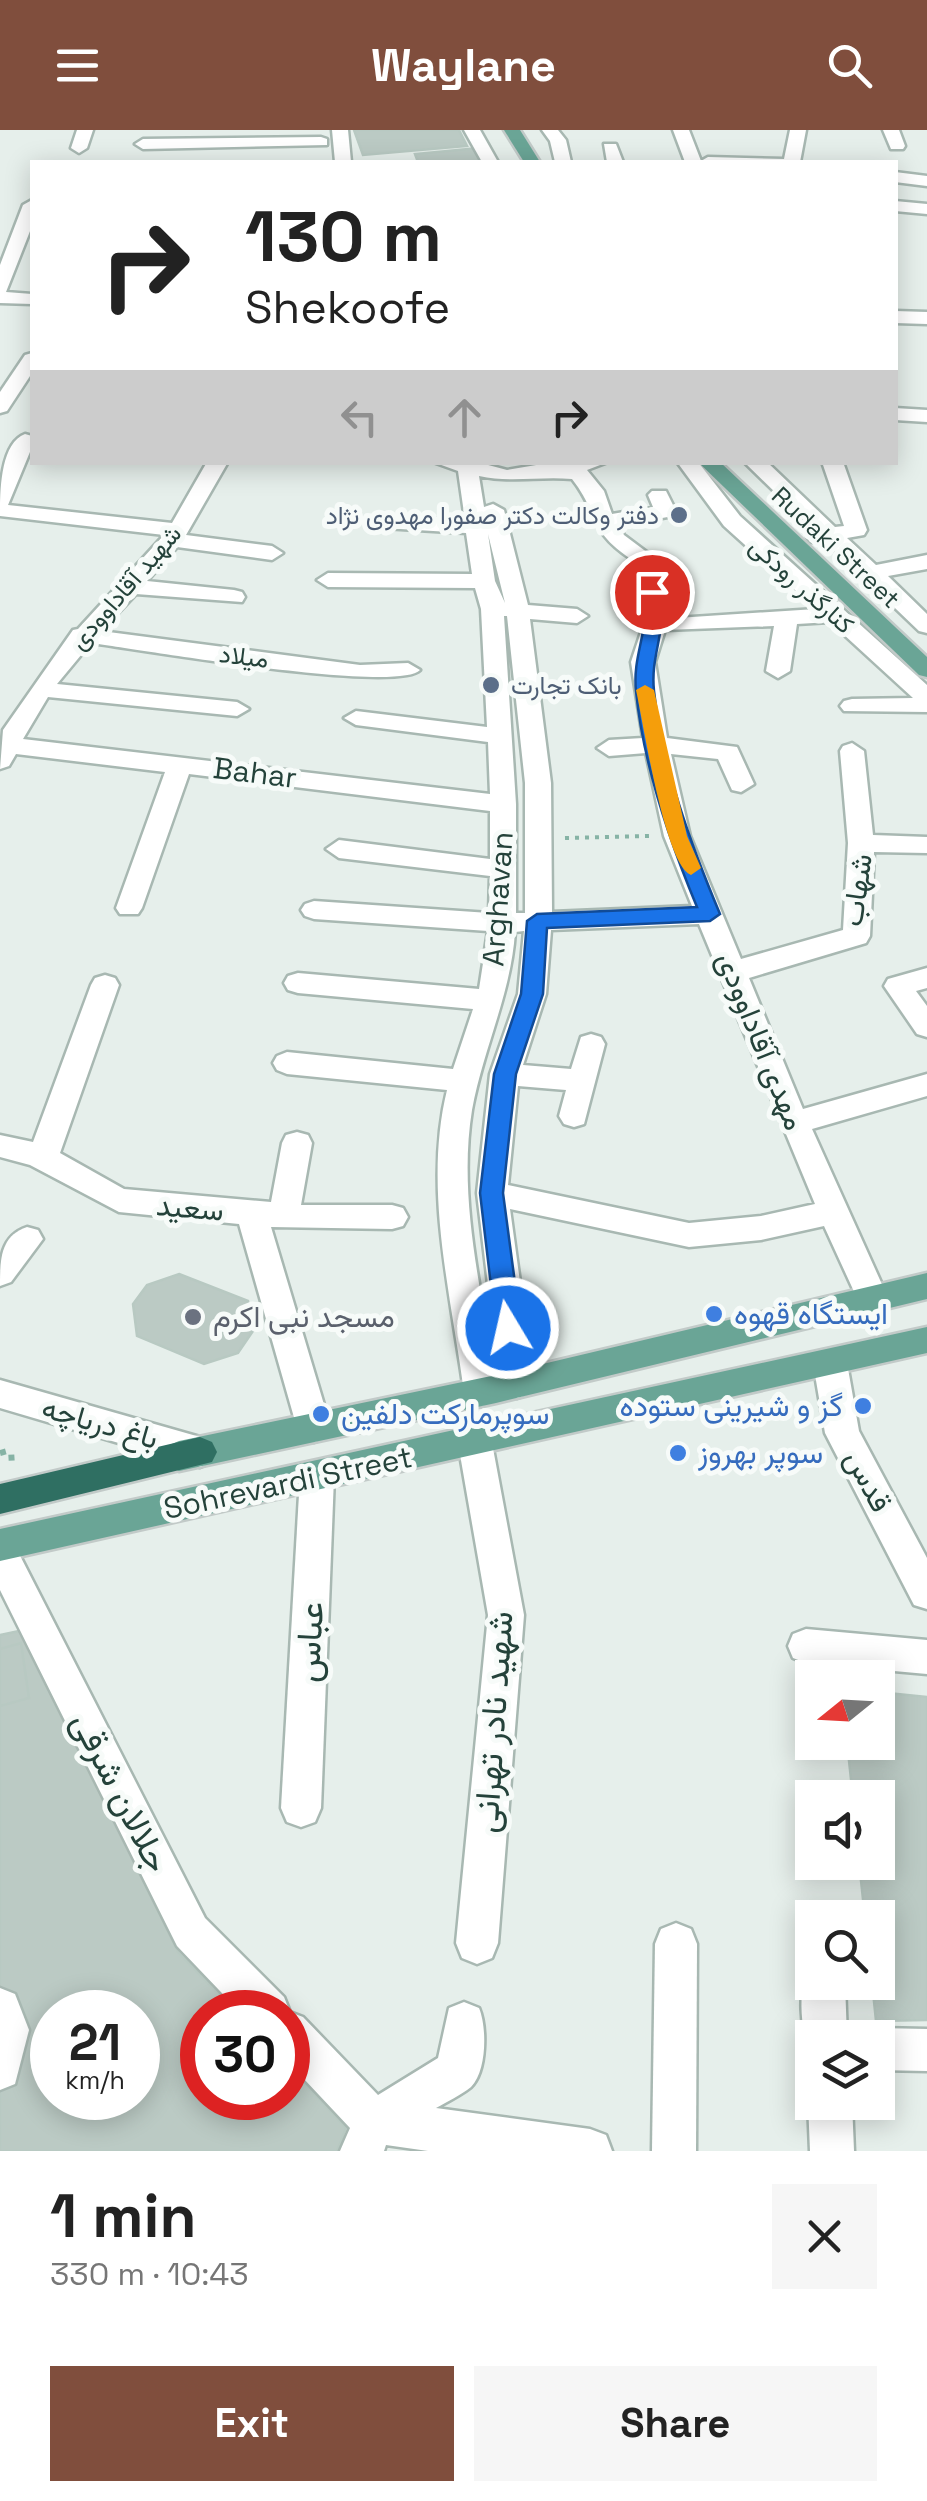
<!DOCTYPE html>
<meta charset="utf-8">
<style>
:root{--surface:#fff;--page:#f6f6f6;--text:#222;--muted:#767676;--accent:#804e3d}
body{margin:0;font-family:"Space Grotesk",Vazirmatn,sans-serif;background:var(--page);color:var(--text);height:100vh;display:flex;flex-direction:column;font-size:38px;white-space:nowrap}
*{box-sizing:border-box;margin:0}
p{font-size:32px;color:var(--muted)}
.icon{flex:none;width:55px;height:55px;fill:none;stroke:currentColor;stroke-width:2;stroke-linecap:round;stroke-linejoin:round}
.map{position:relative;height:2021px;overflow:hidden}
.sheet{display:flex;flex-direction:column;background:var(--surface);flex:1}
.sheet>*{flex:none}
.guide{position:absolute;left:30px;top:30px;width:868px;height:305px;border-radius:0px;box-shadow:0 5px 25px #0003;background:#fff;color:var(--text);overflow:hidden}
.needle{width:65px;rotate:252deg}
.fabs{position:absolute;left:795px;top:1530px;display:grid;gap:20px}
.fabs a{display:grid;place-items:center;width:100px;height:100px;border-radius:0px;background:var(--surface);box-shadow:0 5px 25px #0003;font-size:50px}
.speed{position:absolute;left:30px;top:1860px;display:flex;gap:20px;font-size:50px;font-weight:700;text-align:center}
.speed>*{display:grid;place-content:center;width:130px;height:130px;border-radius:50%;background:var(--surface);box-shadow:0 5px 25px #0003;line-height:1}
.speed small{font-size:25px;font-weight:400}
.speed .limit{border:15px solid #d22;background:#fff;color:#111}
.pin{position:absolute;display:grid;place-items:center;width:85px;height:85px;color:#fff;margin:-42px;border:5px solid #fff;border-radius:50%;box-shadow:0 2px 10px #0007}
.me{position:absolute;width:110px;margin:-55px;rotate:351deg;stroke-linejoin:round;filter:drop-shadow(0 0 8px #0008)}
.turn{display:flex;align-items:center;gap:35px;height:210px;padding:0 50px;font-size:45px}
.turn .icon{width:130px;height:130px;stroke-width:2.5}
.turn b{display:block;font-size:70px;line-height:85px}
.lanes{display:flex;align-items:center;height:95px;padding:0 50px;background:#0003;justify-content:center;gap:50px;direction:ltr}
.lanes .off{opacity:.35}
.round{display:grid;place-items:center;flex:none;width:105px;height:105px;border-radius:0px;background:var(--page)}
.headline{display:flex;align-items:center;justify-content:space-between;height:170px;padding:0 50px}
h1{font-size:60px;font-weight:700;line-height:75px}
.cta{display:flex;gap:20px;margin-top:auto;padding:20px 50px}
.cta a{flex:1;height:115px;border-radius:0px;background:var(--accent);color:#fff;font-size:40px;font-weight:700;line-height:115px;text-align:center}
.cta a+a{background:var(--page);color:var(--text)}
header{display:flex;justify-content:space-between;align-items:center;height:130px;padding:0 50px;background:var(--accent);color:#fff;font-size:45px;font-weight:700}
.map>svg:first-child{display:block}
.building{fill:#bbcac4;stroke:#b8c9c2;stroke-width:2.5;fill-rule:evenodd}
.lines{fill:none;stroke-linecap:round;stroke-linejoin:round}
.minor-casing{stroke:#a8b8b2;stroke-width:5}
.major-casing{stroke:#c2cac8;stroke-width:5}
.highway-casing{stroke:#c2cac8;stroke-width:5}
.path-far1{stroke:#86b3a5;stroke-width:4;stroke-dasharray:4 6;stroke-linecap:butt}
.path{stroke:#86b3a5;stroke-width:6;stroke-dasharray:6 10;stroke-linecap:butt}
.minor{fill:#fff;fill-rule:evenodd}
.major{fill:#6aa596;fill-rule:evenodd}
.highway{fill:#2f6f62;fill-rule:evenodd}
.route{fill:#1a73e8;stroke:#114b97;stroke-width:2.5}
.slow{fill:#f59e0b}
.service-dot{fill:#5c6f8a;stroke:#f7fbf9;stroke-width:4}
.shop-dot{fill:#3f7fe0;stroke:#f7fbf9;stroke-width:4}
.worship-dot{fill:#6b7280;stroke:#f7fbf9;stroke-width:4}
.labels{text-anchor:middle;stroke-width:10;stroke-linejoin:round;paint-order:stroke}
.far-service-label{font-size:25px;fill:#4e5e75;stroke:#f7fbf9;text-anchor:end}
.far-street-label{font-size:25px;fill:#24423a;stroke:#f7fbf9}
.street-label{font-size:30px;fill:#24423a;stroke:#f7fbf9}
.shop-label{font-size:30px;fill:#366cbe;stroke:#f7fbf9;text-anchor:start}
.worship-label{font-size:30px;fill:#5b616d;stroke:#f7fbf9;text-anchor:start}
.near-street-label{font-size:35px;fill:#24423a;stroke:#f7fbf9}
</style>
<header><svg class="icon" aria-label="menu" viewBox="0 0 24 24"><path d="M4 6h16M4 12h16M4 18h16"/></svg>Waylane<svg class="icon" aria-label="search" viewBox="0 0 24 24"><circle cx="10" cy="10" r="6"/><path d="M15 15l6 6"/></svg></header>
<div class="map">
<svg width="927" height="2021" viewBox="0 0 927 2021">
<rect width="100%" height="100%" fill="#e6efeb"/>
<g class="building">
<polygon points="354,0 459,0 467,16 363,25"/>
<polygon points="478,18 486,32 418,32 415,24"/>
<polygon points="179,1144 248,1171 253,1201 238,1223 204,1234 137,1206 133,1174 147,1155"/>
<path d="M24,1500l154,322 58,60h-34v86h86v-32l58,62 -9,23h-337v-516zM52,1882h86v86h-86z"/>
<polygon points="21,1513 29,1568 0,1576 0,1519"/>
<polygon points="878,1562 927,1567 927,1890 876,1891 872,1852 878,1852 878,1788 865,1788 859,1732 878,1732 878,1668 853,1668 847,1612 878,1612"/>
</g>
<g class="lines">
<defs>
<g id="minor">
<polygon points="77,0 93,0 87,18 79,23 71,18"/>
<polygon points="332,0 348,0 351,32 335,32"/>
<polygon points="464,0 480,0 498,32 482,32"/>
<polygon points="542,0 558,0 566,10 571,32 555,32 550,11"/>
<polygon points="673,0 689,0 701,31 708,27 784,29 790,0 806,0 800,32 685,32"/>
<polygon points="883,0 899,0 905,16 903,19 891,19"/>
<polygon points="321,7 327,9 327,15 143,19 135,14 143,9"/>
<polygon points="604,14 616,14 623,32 607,32"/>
<polygon points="895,42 927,46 927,56 895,52"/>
<polygon points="32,70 32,96 6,162 32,164 32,174 0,173 0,135 23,75"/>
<polygon points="895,71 927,74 927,84 895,81"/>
<polygon points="895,181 927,182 927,194 895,193"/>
<polygon points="32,223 32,243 7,281 0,283 0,262 25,225"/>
<polygon points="895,278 927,280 927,292 895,290"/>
<path d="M25,304l7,2v11l-24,58 164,18 35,-61h21l-42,73 86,11 11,7 -11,7 -95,-13 -30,34 87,9 8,2 3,5 -3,5 -106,-8 -35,37 259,34 48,-2 12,7c-23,24 -283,-21 -329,-27l-34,41 180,18 12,7 -12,7 -189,-19 -25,42 467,55 -2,-52 -132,-17 -12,-7 12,-7 131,16 -6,-118 -6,-21 -147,-1 -11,-7 11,-7 144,1 -6,-41 -82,-5 -11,-6 11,-6 81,4 -7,-49 -25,-9h44l30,8 47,-8h54l-21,8 17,21 8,23 41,-7 -5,-12 4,-4h14l10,20 -3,5 -54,10 5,9 28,21 16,57 9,5 139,-9 -92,-83 -47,-64h21l42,54 187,169v27l-83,-1 -4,-5 4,-5 8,-2 61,-1 -83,-76 -33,2 -7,47 -12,7 -12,-7 8,-45 -109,4 -10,32 12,76 70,9 17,37 -13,8 -9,-2 -14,-31 -47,-5 19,82 51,123 102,-29 5,-87 -8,-92 3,-5 9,-3 12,8 9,84 54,2v16l-53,-1 -4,84 -4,7 -117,35 54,131 124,-35v22l-115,33 77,171 -5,9 -11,4 -11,-4 -38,-83 -63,14 -72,7 -179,-38 24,175 -5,10 -12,4 -12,-4 -5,-10 -23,-191 13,-119 28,-80 6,-63 -9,1c-4,62 -32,117 -43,178 -15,92 12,192 26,282l-5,10 -12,4 -12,-4 -5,-10c-13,-98 -41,-204 -17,-302l-160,-16 -10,-4 -4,-7 4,-7 10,-4 166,17 20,-60 -175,-16 -10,-3 -4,-7 4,-7 10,-3 181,16 9,-58 -174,-12 -9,-3 -4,-6 4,-6 9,-3 175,12 1,-37 -151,-18 -13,-9 13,-9 151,19v-48l-301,-37 -47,134 -4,6h-18l-4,-6 49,-136 -149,-18 -7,12 -9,3 3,-39 70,-100 5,-1 86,-94 -164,-19c0,-23 0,-73 25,-82zM479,346c32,7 61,0 93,3 27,34 16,52 59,80l15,58 -15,45 12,76 -34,2 -12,8 12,8 37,-3 18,83 28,70 -140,6 -1,-129 -21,-164 47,4 11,-7 -11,-7 -49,-4 -24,-95 -11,-6 -9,3zM488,404l17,69 -10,-22zM504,486h3l18,167v130h-9v-109zM699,794l116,280 -54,12 -72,7 -181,-38 10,-99 48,4 -7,26 5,8 10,3 10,-3 21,-80 -4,-7 -10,-3 -10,3 -10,32 -48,-4 23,-71 5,-64z"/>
<polygon points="744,332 767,332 835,397 844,396 822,332 843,332 867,400 864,405 847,408 876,435 927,425 927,439 888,446 927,484 927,503 919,501 826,412 810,412 807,407 815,401"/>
<polygon points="927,838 927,858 916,861 927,876 927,907 917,904 884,856 888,849"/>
<polygon points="105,845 115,848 119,855 60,1023 124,1059 271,1072 282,1013 286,1005 297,1002 308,1005 312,1013 301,1075 392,1075 403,1078 408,1087 403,1096 392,1099 271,1097 331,1298 326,1308 314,1312 302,1308 297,1298 239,1094 119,1082 30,1035 0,1027 0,1005 33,1012 91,855 95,848"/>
<path d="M27,1097l11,3 5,9 -32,43 -11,4c0,-26 0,-50 27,-59z"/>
<polygon points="830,1219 842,1223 847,1233 859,1301 927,1428 927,1479 914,1475 825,1303 813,1233 818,1223"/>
<polygon points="0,1250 200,1307 212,1312 217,1322 212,1332 200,1337 0,1278"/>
<polygon points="475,1298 487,1303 492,1313 524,1485 498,1813 492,1828 477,1834 462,1828 456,1813 488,1485 458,1313 463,1303"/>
<polygon points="317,1332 329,1336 334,1347 321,1678 315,1692 301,1697 287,1692 281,1678 300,1347 305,1336"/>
<path d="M0,1407l13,5 192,376 79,79 6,15 13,5 75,78 60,-37 11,-50 15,-6 15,6c8,19 8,63 -8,79 -10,8 -24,15 -35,21l154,21 16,6 6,16h-184l-42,-6 -2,6h-44l10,-23 -62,-66v-50h-48l-63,-66 -177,-356z"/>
<polygon points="806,1499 927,1510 927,1544 806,1533 793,1528 788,1516 793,1504"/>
<polygon points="676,1793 691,1799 697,1814 696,2021 652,2021 655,1814 661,1799"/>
<path d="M812,1836v16h33l2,56h-35v16c-12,-21 -16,-69 0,-88z"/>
<polygon points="0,1858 15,1864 29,1900 15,1954 0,1960"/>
<polygon points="878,1898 927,1899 927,1941 878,1940 878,1908 862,1908"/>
<polygon points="812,1962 812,1972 852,1972 854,2021 810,2021 808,1972"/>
</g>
<g id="major">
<polygon points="504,0 520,0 540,32 524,32"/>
<polygon points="698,332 720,332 927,527 927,547 919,545"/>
<polygon points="927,1143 927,1169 496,1273 179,1341 167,1336 162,1326 167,1316 179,1311 496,1245"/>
<polygon points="927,1197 927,1223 0,1431 0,1399"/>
</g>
<polygon id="highway" points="200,1307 212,1312 217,1322 212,1332 0,1384 0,1354"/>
</defs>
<use href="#minor" class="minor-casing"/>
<use href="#major" class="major-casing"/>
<use href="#highway" class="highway-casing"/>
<polyline class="path-far1" points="565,708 649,706"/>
<polyline class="path" points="0,1323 11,1320 12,1336"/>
<use href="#minor" class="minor"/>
<use href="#major" class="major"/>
<use href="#highway" class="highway"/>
</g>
<path class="route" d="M652,457l8,5c8,38 -10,61 -6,99 8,75 37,154 66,223l-10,7 -163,7 -4,66 -27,80 -13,119 18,135 -4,7h-17l-4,-7 -16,-135 14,-119 27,-80 6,-73 10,-7 160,-7c-28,-67 -54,-143 -61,-216 -4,-38 15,-61 7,-99z"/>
<path class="slow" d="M645,555l9,5 33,146 14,32 -10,7c-26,-9 -48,-154 -55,-185z"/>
<g class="service-dot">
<circle cx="679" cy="385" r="10"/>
<circle cx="491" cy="555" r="10"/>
</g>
<g class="shop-dot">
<circle cx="714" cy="1184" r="10"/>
<circle cx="863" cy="1276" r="10"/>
<circle cx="321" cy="1284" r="10"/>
<circle cx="678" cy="1323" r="10"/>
</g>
<circle class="worship-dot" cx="193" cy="1187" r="10"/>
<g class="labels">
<g class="far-service-label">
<text x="659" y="394">دفتر وکالت دکتر صفورا مهدوی نژاد</text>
<text x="511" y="564" text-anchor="start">بانک تجارت</text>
</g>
<g class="far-street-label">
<text transform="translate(836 417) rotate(43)" y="9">Rudaki Street</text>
<text transform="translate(802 455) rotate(42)" y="9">کنارگذر رودکی</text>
<text transform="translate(125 457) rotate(-49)" y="9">شهید آقاداوودی</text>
<text transform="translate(244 526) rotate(7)" y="9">میلاد</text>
</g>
<g class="street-label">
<text transform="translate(255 643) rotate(7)" y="10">Bahar</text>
<text transform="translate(857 760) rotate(-82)" y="10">شهاب</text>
<text transform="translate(498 769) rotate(-86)" y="10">Arghavan</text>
<text transform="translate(761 911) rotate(68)" y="10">مهدی آقاداوودی</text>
<text transform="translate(190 1078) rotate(5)" y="10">سعید</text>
<text transform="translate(100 1293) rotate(16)" y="10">باغ دریاچه</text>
<text transform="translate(868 1351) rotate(62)" y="10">قدس</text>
<text transform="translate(288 1353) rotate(-12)" y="10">Sohrevardi Street</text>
</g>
<g class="shop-label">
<text x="734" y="1194">ایستگاه قهوه</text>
<text x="843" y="1286" text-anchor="end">گز و شیرینی ستوده</text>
<text x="341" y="1294">سوپرمارکت دلفین</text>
<text x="698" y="1333">سوپر بهروز</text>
</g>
<g class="worship-label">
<text x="213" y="1197">مسجد نبی اکرم</text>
</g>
<g class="near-street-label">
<text transform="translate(309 1512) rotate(-87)" y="12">عباس</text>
<text transform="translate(493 1592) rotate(-86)" y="12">شهید نادر تهرانی</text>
<text transform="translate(121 1662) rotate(63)" y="12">جلالان شرقی</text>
</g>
</g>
</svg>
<div class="fabs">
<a><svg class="needle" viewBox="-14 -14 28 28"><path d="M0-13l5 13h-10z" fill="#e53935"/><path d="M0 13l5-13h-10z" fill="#767676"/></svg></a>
<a><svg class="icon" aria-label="sound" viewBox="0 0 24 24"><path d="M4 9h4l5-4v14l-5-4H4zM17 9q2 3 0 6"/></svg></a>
<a><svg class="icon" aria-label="search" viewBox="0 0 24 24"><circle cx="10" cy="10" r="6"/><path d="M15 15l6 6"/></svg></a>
<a><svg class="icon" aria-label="layers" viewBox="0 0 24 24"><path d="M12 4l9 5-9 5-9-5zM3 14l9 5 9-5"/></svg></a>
</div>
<div class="speed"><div>21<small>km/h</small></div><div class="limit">30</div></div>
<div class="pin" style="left:652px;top:462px;background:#d93025"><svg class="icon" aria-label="arrive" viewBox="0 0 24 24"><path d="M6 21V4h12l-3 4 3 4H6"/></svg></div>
<svg class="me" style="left:508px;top:1198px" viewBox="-20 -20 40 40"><circle r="17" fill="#1a73e8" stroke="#fff" stroke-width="3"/><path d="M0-11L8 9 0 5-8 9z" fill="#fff"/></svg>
<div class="guide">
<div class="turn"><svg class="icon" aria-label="right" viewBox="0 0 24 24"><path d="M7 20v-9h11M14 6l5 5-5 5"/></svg><div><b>130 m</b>Shekoofe</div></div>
<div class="lanes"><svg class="icon off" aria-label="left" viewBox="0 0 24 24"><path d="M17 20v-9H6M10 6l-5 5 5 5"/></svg><svg class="icon off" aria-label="ahead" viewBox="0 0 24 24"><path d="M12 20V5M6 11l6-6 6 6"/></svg><svg class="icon" aria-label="right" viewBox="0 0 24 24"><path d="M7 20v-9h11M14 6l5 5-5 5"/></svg></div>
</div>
</div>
<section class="sheet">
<div class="headline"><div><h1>1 min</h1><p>330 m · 10:43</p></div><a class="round"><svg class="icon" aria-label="close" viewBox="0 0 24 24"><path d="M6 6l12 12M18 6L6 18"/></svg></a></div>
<div class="cta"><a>Exit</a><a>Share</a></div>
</section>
